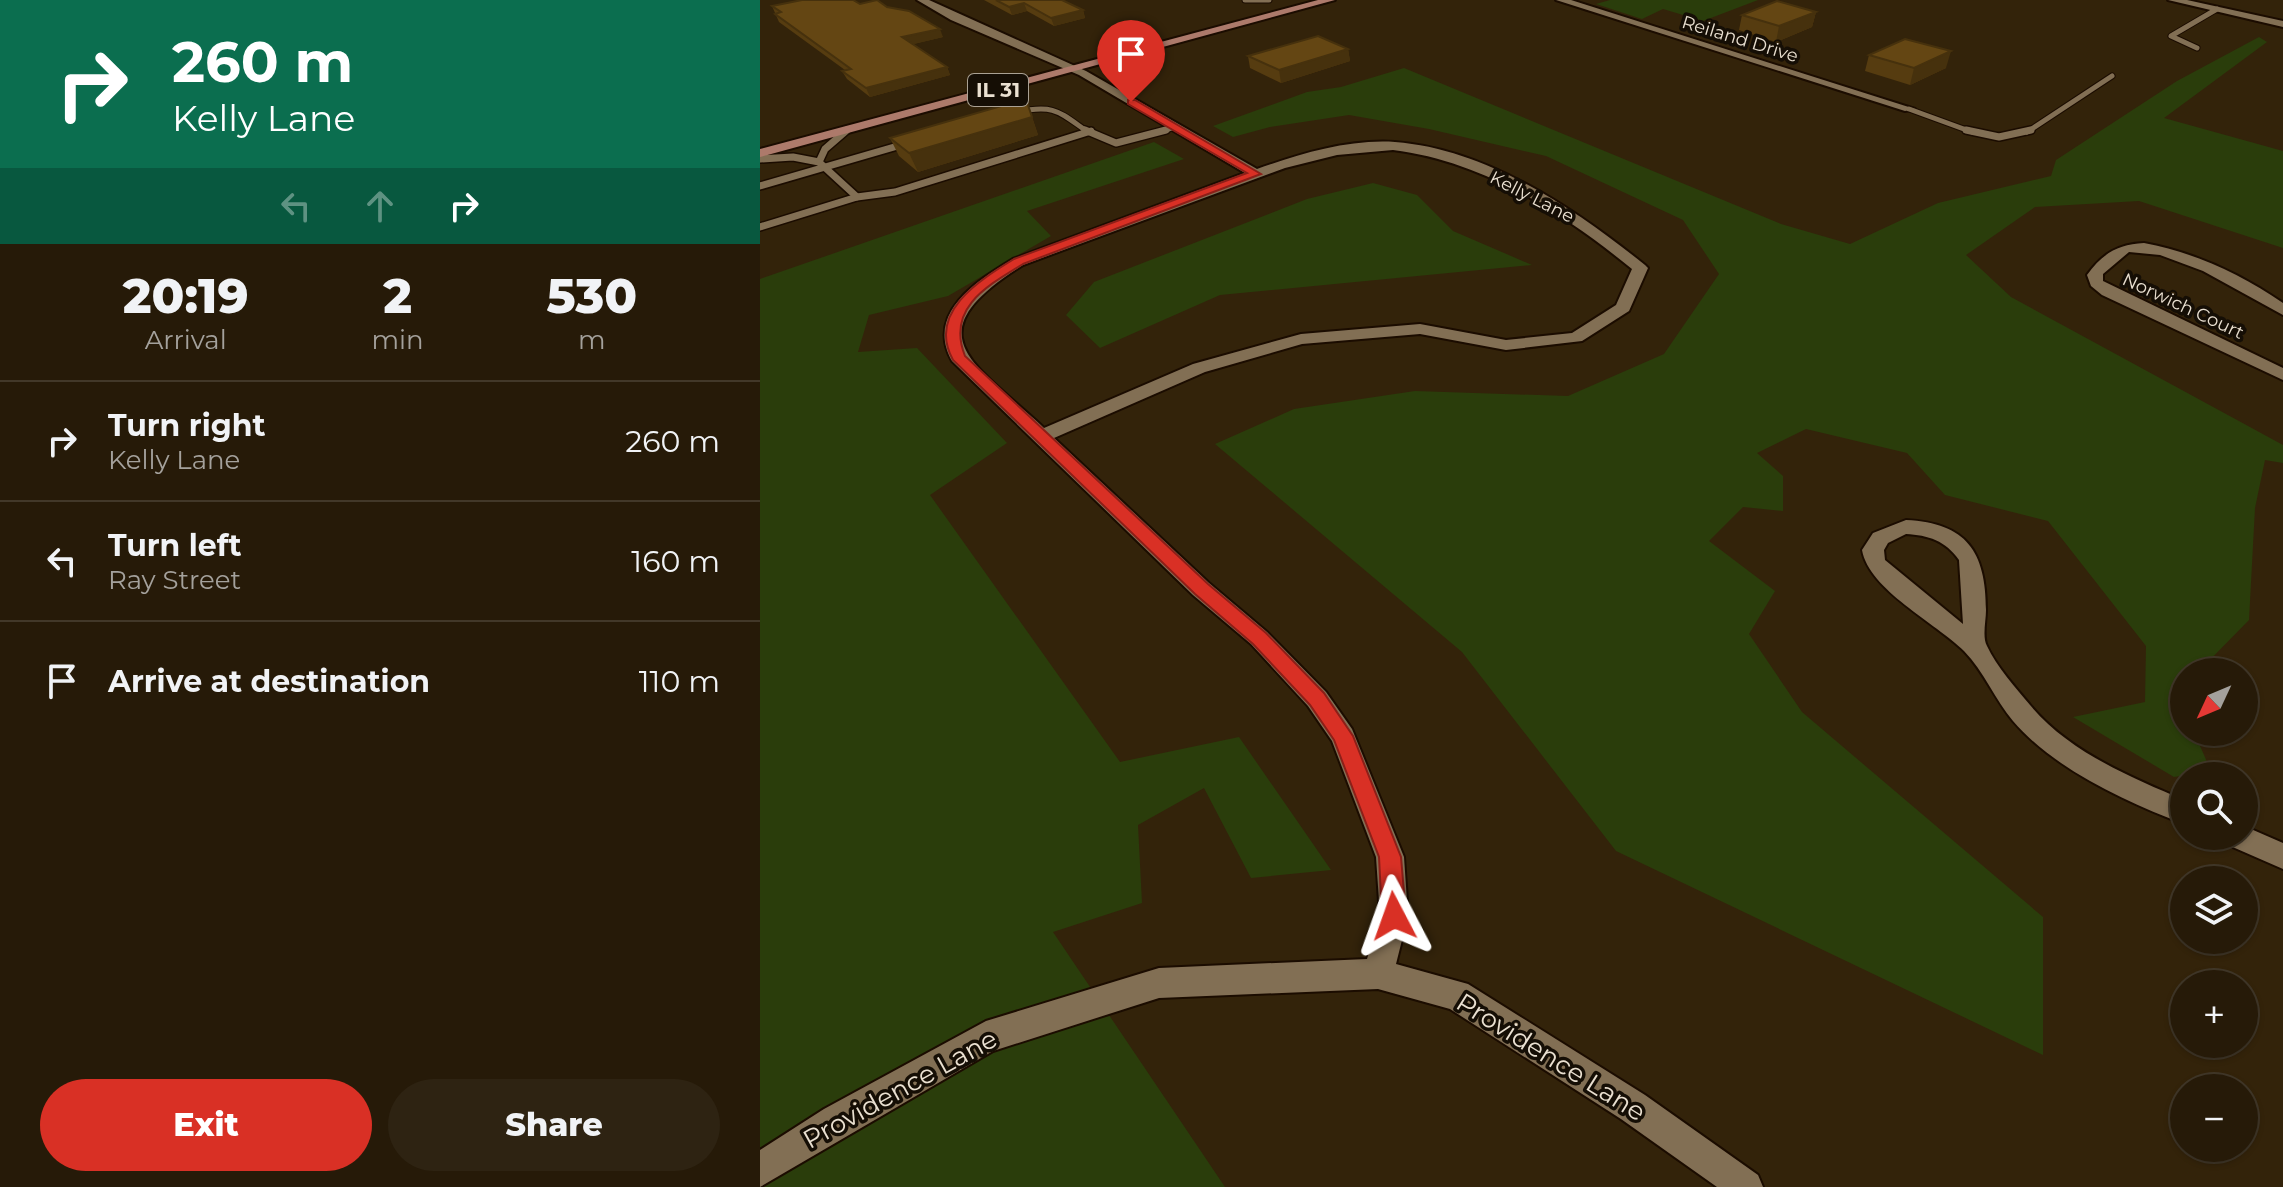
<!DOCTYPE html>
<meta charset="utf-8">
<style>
:root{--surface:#261a08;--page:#2e2312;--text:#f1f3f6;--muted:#a4a19c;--line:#423829;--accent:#d93025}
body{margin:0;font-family:Montserrat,sans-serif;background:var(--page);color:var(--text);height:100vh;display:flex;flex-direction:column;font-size:30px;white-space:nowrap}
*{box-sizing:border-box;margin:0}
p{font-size:26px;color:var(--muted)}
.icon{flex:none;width:44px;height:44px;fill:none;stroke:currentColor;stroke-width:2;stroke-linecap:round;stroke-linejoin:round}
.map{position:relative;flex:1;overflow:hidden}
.panel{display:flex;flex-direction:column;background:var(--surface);width:760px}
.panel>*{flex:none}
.guide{background:#0b6e4f;color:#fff;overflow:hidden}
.needle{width:52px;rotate:226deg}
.controls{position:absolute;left:1410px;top:658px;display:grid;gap:16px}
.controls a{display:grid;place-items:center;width:88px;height:88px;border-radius:50%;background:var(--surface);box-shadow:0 2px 6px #0004,0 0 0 2px var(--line);font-size:40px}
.pin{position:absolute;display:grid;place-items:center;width:68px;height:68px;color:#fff;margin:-82px -34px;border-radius:50% 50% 50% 0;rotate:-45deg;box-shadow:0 0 8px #0007}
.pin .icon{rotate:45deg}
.me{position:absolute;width:88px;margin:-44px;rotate:356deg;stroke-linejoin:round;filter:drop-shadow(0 0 6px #0008)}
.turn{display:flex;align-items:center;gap:28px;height:168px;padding:0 40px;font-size:36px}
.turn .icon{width:104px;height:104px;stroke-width:2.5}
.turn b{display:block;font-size:56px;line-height:68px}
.lanes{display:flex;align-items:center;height:76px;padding:0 40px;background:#0003;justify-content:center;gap:40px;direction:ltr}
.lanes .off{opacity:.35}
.eta{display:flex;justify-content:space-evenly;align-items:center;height:136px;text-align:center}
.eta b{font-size:48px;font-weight:800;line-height:56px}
.cta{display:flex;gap:16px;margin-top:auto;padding:16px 40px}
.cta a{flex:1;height:92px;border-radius:48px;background:var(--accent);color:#fff;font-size:32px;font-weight:800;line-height:92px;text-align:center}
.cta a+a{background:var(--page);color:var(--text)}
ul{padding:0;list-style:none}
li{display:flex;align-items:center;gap:24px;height:120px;padding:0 40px;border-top:2px solid var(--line)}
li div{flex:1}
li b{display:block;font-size:30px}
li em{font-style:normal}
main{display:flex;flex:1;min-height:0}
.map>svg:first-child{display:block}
.green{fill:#2a3d0b}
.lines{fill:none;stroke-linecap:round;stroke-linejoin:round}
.service-far1-casing{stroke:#1b0c00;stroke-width:7}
.service-casing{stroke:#1b0c00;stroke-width:10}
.minor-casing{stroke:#1b0c00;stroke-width:4}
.secondary-casing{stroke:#1b0c00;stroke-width:4}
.primary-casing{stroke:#1b0c00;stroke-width:4}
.service-far1{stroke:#826f54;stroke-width:5}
.service{stroke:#826f54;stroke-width:7}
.minor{fill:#826f54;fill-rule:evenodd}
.secondary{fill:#826f54;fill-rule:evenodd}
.primary{fill:#ad7a6b;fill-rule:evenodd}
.wall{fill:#563c10}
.shaded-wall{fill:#46310d}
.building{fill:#644613;stroke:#46310d;stroke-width:2}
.route{fill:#d93025;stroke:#8d1f18;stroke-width:2}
.labels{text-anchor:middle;stroke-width:7;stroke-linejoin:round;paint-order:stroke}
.far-street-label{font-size:18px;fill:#eae0d1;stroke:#150e05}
.shield{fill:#150e05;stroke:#aaa194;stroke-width:2}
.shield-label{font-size:20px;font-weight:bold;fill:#eae0d1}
.near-street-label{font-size:26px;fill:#eae0d1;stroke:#150e05}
</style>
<main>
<section class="panel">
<div class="guide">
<div class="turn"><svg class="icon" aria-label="right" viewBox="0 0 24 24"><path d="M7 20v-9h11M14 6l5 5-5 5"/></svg><div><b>260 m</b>Kelly Lane</div></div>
<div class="lanes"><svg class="icon off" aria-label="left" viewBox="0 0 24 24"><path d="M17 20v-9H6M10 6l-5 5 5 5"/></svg><svg class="icon off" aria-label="ahead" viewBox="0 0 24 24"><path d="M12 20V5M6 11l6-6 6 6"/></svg><svg class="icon" aria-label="right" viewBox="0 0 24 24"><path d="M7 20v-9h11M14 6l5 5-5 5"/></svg></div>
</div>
<div class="eta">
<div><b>20:19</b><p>Arrival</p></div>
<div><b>2</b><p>min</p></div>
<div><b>530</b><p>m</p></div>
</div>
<ul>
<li><svg class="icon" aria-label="right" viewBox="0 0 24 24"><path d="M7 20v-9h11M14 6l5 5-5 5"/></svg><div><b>Turn right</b><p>Kelly Lane</p></div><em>260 m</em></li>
<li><svg class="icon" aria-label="left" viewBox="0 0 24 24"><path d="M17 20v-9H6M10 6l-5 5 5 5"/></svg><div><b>Turn left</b><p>Ray Street</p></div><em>160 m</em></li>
<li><svg class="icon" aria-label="arrive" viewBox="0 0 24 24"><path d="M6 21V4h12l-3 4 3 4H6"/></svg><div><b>Arrive at destination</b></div><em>110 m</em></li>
</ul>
<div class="cta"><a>Exit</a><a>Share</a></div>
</section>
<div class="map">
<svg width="1523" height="1187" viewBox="0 0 1523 1187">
<rect width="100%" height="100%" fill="#33230a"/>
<g class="green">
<polygon points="850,0 998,0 943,21 903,9 882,19 836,4"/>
<polygon points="1499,37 1507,42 1404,118 1523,151 1523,248 1379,201 1275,207 1206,255 1251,297 1523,445 1523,463 1505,460 1495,508 1489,620 1438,672 1424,672 1424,687 1417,694 1424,709 1424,732 1434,732 1451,771 1414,777 1313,717 1385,702 1386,646 1288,521 1185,495 1147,453 1046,429 997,453 1023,476 1023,511 983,507 949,541 1015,591 989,634 1042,712 1283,917 1283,1055 856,851 702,652 455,444 534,409 655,391 808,396 904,354 959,274 923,220 786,156 669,129 589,115 510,127 473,137 453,126 547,92 581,87 644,68 1021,224 1090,244 1178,203 1291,176 1296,160 1417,81"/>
<polygon points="394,142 424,159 267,211 291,236 188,296 109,315 98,352 157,348 247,443 170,495 360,762 479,737 571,870 491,878 444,788 378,825 382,903 293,932 465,1187 0,1187 0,279"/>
<polygon points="613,183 657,195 693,231 772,265 460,295 340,348 306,315 334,282 547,199"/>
</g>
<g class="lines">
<defs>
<g id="service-far1">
<polyline points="485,0 509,0"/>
<polyline points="1437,48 1411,36 1457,9"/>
<polyline points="1149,109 1212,132"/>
<path d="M257,112c38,-8 42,0 71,20"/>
<polyline points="84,132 87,130"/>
<polyline points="327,132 331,131"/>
<polyline points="400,132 415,127"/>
<polyline points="1267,132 1352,76"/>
</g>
<g id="service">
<polyline points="325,130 356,143 406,130"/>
<polyline points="1206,130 1239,137 1271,130"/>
<polyline points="0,159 33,157 59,162 65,149 87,130"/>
<polyline points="0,186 148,143"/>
<polyline points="97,197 135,192 331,131"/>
<polyline points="0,227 97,197 60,163"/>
</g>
<g id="minor">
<path d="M157,0h12l157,71 171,98c43,-15 91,-30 138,-27 92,7 180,67 250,123l3,3 -19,43 -47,30 -76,9 -86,-16 -118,10 -97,28 -151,66 155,145 58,49 59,60 26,37 52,128 4,59 -12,48 72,20 177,111 113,80 5,12h-46l-96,-68 -171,-110 -72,-20 -219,9 -166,53 -233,136v-37l64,-41 162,-88 173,-53 208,-9 13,-43 -4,-59 -44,-116 -24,-35 -57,-62 -58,-49 -241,-234c-27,-48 25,-80 61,-102l232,-86 -166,-98 -128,-55zM633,150c90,11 170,63 239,119l-16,36 -44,28 -66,7 -86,-16 -119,10 -108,30 -149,64c-71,-66 -133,-93 -21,-163l262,-97 52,-13z"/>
<polygon points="796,0 811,0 1155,109 1145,111"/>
<path d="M1384,243c49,9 97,31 139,60v12l-80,-44 -43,-16 -31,-3 -26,22v7l180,87v12l-181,-85 -11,-9 -4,-11c15,-21 31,-31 57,-32z"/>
<path d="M1146,520c61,3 80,32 80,90 0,11 -4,27 1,36 9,20 29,42 43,59 38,46 100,72 154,95v24c-58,-22 -130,-55 -171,-103 -18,-21 -29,-50 -49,-70 -28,-28 -95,-61 -102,-101l11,-17zM1146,534c22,1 40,7 53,26l4,64 -78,-64 -1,-10 4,-7z"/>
<polygon points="1484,826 1523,843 1523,869 1468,845 1464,836 1484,836"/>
</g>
<polygon id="secondary" points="1408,0 1427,0 1523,21 1523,27"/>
<polygon id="primary" points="558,0 575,0 0,157 0,149"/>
</defs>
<use href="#service-far1" class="service-far1-casing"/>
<use href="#service" class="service-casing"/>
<use href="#minor" class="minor-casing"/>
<use href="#secondary" class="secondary-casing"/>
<use href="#primary" class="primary-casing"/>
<use href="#service-far1" class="service-far1"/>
<use href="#service" class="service"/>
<use href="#minor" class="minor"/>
<use href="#secondary" class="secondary"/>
<use href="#primary" class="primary"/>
</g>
<g class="wall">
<polygon points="224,0 302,0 323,10 325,18 294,26 267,11 252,15"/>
<polygon points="100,4 127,7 183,37 153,44 187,67 190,75 110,97 87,79 82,71 85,70 19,22 12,6"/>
<polygon points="1056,12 1052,27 1016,42 979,30 982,15"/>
<polygon points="588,49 590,61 521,83 490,68 488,56"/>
<polygon points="1109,55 1186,68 1150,85 1105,71"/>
<polygon points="266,99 278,135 158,172 139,156 130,138"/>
</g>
<g class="shaded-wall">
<polygon points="264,3 267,11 252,15 249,7"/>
<polygon points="323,10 325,18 294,26 291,18"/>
<polygon points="1056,12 1052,27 1016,42 1019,26"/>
<polygon points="180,29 183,37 146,46 142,37"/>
<polygon points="588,49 590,61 521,83 519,70"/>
<polygon points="1191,51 1186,68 1150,85 1154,68"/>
<polygon points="187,67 190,75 110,97 106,88"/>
<polygon points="266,99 278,135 158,172 149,153"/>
</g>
<g class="building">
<polygon points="42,0 93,0 100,4 117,0 127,7 149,11 180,29 142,37 187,67 106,88 82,71 91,69 15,14 21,12 12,6"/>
<polygon points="236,0 302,0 323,10 291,18 264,3 249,7"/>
<polygon points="1017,1 1056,12 1019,26 982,15"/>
<polygon points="558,36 588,49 519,70 488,56"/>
<polygon points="1145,39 1191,51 1154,68 1109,55"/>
<polygon points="266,99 272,117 149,153 130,138"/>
</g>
<path class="route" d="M368,100h7l126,74 -238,90c-36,22 -77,44 -58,92l243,228 58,49 58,60 29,43 48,121 5,59 -4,8 -8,4 -9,-4 -3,-8 -3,-59 -45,-117 -24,-35 -57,-61 -58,-50 -242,-234c-26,-47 25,-79 61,-101l233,-86 -119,-69z"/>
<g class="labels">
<g class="far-street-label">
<text transform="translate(980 39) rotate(17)" y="6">Reiland Drive</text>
<text transform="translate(772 197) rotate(27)" y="6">Kelly Lane</text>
<text transform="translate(1423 306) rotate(25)" y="6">Norwich Court</text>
</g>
<rect class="shield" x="208" y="74" width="60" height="32" rx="6"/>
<g class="shield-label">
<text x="238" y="97">IL 31</text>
</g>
<g class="near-street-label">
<text transform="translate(791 1057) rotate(32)" y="9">Providence Lane</text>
<text transform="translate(140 1089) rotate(-29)" y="9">Providence Lane</text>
</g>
</g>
</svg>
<div class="controls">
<a><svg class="needle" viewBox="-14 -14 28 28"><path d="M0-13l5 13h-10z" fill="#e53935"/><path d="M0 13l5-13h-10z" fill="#a4a19c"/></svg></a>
<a><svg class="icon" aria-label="search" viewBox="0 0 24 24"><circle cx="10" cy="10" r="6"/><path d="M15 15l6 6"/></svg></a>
<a><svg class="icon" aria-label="layers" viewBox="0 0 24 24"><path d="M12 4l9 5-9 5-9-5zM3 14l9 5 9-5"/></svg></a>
<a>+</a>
<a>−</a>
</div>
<div class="pin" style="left:371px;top:102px;background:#d93025"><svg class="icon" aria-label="arrive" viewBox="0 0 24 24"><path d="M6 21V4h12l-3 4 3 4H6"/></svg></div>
<svg class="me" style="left:634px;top:916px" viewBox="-20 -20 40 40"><path d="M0-17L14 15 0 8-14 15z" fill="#d93025" stroke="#fff" stroke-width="4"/></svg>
</div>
</main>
